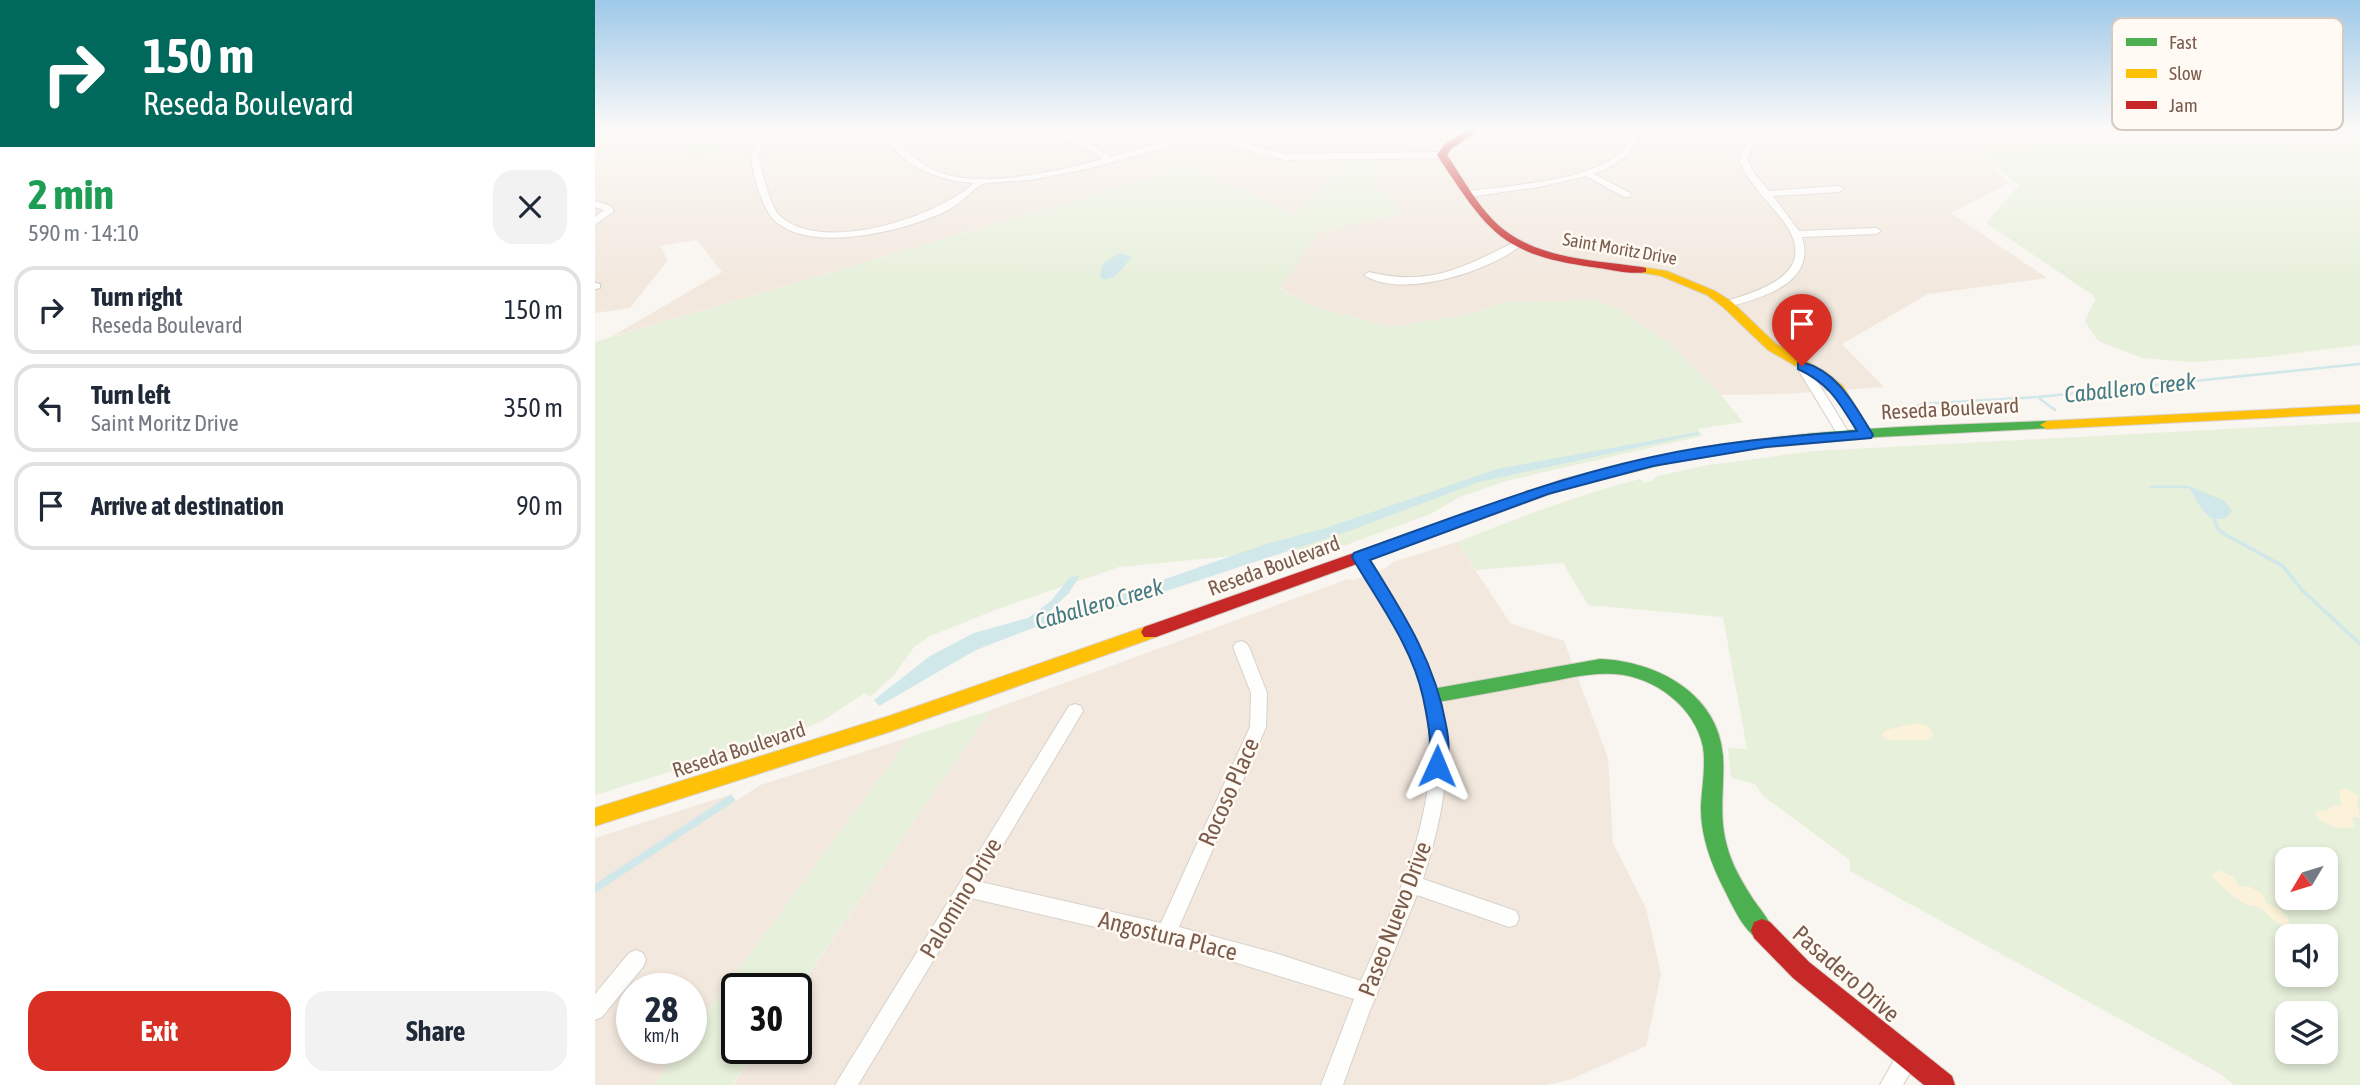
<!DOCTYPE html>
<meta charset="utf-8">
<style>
:root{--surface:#fff;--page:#f2f2f3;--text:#1f2937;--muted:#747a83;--line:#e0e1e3;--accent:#d93025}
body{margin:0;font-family:"Asap Condensed",sans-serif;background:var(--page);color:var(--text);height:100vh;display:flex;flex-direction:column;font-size:26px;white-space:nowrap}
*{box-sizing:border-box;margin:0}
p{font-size:23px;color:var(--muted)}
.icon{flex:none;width:38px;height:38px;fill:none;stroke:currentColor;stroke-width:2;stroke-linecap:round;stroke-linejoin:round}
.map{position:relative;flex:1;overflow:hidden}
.side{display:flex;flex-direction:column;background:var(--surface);width:595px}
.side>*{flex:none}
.guide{background:#00695c;color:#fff;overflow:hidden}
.needle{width:46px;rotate:232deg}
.controls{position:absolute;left:1680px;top:847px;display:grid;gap:14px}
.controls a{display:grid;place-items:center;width:63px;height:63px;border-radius:14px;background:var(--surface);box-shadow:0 4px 10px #0003;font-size:35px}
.speed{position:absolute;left:21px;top:973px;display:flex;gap:14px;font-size:35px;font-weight:700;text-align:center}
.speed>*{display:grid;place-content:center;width:91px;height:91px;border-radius:50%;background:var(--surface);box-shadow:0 4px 10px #0003;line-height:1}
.speed small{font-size:18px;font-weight:400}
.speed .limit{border:4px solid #111;border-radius:10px;background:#fff;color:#111}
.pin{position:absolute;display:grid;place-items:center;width:60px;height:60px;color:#fff;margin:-72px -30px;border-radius:50% 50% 50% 0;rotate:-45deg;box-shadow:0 0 7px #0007}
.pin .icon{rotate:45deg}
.me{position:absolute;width:77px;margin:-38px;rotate:1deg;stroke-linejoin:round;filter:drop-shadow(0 0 5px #0008)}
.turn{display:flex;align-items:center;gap:24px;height:147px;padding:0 28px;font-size:32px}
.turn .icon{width:91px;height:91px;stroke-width:2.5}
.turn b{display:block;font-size:49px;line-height:60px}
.round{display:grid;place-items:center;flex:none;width:74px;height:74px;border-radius:21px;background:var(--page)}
.summary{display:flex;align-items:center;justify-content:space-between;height:119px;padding:0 28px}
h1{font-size:42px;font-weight:700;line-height:52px;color:#1e9e55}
.cta{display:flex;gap:14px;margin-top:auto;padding:14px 28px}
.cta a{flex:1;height:80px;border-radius:21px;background:var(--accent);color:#fff;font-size:28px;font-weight:700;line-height:80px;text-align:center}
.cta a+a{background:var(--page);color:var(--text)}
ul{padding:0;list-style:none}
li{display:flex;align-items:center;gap:21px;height:88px;margin:0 14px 10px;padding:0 14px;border:4px solid var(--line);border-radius:21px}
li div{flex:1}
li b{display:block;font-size:26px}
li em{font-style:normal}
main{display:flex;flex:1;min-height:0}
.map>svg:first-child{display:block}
.residential{fill:#f2e8de}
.green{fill:#e7f0db;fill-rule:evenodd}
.sand{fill:#fbf2d9}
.water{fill:#d0e8ea}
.pier{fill:#f9f5f0}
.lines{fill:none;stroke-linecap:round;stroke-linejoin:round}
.stream-far1{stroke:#d0e8ea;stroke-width:2.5}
.stream{stroke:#d0e8ea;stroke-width:3.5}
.street-casing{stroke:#d7d1cb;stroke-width:2}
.fast-casing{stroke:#d9d2cb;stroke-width:2}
.slow-casing{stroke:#d9d2cb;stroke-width:2}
.jam-casing{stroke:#d9d2cb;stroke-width:2}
.street{fill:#fefefd;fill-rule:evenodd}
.fast{fill:#4caf50;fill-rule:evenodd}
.slow{fill:#ffc107;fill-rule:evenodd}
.jam{fill:#c62828;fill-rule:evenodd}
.route{fill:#1a73e8;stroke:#114b97;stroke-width:2}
.labels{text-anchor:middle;stroke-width:5;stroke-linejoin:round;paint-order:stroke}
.far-street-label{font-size:18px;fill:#7a5c4d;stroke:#fffaf3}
.street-label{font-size:21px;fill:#7a5c4d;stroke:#fffaf3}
.water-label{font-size:23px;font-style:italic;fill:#437c86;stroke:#fffaf3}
.near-street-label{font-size:24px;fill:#7a5c4d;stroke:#fffaf3}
.key{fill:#fffaf3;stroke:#d7cbc1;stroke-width:2}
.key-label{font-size:19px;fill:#7a5c4d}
</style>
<main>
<section class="side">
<div class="guide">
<div class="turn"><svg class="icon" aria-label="right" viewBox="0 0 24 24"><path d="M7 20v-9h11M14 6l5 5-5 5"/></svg><div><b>150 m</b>Reseda Boulevard</div></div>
</div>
<div class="summary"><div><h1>2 min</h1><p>590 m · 14:10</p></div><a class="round"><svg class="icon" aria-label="close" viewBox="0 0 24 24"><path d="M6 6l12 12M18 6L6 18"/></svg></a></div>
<ul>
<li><svg class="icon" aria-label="right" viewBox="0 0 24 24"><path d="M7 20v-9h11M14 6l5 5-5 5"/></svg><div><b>Turn right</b><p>Reseda Boulevard</p></div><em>150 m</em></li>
<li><svg class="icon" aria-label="left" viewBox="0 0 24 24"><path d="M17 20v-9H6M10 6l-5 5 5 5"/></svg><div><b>Turn left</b><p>Saint Moritz Drive</p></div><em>350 m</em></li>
<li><svg class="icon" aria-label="arrive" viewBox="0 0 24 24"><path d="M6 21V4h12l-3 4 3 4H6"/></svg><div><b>Arrive at destination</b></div><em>90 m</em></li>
</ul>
<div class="cta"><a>Exit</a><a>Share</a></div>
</section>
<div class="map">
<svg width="1765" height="1085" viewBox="0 0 1765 1085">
<rect width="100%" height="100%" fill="#f9f5f0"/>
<g class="residential">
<polygon points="0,129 699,129 659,144 676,149 745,129 787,129 789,132 699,215 593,167 16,337 127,272 102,240 65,246 73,260 35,308 0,313"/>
<polygon points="820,129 1417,129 1420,136 1370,142 1415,183 1356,213 1452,278 1333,294 1247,344 1289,387 1188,394 1126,395 1074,343 912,302 872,315 796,327 720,307 685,288 723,232 804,214 797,199 781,187 785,172 782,166 786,159"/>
<polygon points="862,542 915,623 969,641 1013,758 1018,843 1051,908 1066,974 1051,1046 977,1079 951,1085 138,1085 163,1048 201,1048 201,993 396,710 753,579 759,580 791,568 798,562"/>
<polygon points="315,737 96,1034 96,989 37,989 37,1048 86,1048 59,1085 0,1085 0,838"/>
</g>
<g class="green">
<polygon points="699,129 745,129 676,149 658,145"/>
<polygon points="787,129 820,129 786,159 782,166 785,172 781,187 797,199 804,214 723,232 685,289 720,307 796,327 872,315 912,302 1000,300 1018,306 1074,343 1126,395 1148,422 1103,429 1107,436 911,481 865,497 835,514 751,545 524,567 408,607 335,636 320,646 299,675 275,697 270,693 227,721 200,733 0,795 0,342 593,167 699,215 789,132"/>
<polygon points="1417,129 1765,129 1765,345 1670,357 1598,362 1547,358 1503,341 1490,321 1500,299 1498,295 1391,223 1424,185 1369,142 1419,136"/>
<polygon points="130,136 138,148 96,158 89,145"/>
<path d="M1765,422v663h-126l-12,-10 -372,-204v-11l-87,-64 -8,-12 -24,-6 -3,-30 19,1 -24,-132 -135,-12 -25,-42 -87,7 -19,-28c61,-24 120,-47 183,-63l5,4 7,-2 5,-5 51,-11 107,-14zM1692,859h39v39h-39zM1692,936h39v39h-39zM1692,1013h39v39h-39z"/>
<polygon points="396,710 201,992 201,989 142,989 142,1048 163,1048 137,1085 59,1085 86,1048 96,1048 96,1034 315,737"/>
</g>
<g class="sand">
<polygon points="1321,723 1331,725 1337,731 1338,736 1334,740 1292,740 1286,735 1291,730"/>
<path d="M1747,789h6l11,8 -2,5 3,16 -8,-1 2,10c-14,3 -33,-1 -39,-15l13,-2 6,-5 8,1 -3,-14z"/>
<path d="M1624,870l14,7 6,10 9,-1 14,7 4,10 15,6 9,14 -3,2c-15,-1 -17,-12 -29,-18 -7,-3 -4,0 -11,-2 -7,-3 -32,-23 -35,-30z"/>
</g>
<g class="water">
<path d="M524,253l13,4c-10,10 -15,24 -30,22l-2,-4 3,-11z"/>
<polygon points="1103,432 1105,434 884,482 754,531 504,613 446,625 381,650 284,706 0,893 0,884 279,700 335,656 379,633 433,618 456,601 474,578 485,575 474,593 454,612 507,601 668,545 731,528 902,469"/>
<path d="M1596,487l34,14 7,10 -6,7c-23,6 -26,-16 -37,-30z"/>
</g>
<polygon class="pier" points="279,700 284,706 141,801 136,794"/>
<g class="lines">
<g class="stream-far1">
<polyline points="1445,399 1460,410"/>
<polyline points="1306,414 1326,404 1443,397 1765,364"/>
<polyline points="1555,487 1594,487"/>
</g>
<polyline class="stream" points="1619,520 1624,530 1631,535 1688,566 1707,590 1765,644"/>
<defs>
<g id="street">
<path d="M181,129h11c-12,8 -27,11 -28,28 3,14 11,51 22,60 43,37 156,0 193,-34 -34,-1 -79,-19 -92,-54h8l3,7c11,12 23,25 37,32 43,24 127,3 173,-9l-15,-10 -45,-20c24,0 49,15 68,28l94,-28h13l19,13 48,12 157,-2 4,3 -4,3 -157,2 -54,-14 -21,-13c-47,14 -95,31 -144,40 -12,2 -24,5 -36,7 -10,1 -42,2 -48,4 -10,6 -20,19 -34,26 -40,20 -135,45 -173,11 -13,-11 -24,-52 -24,-69l8,-13z"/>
<path d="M1040,129h8c-11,26 -23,34 -49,45l36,19v4h-6l-38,-21 -47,11 -70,10 -5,-3 5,-3c39,-5 137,-11 159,-47 3,-4 5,-10 7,-15z"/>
<path d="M1172,129h12l-26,16 -6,14 7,14 15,18 70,-5 4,3 -4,3 -66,4 26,35 77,-3 5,3 -5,3 -74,3c15,46 -40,61 -75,70l-5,-3 1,-2c29,-9 85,-23 70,-64 -5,-14 -18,-27 -28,-39 -10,-13 -21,-24 -26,-40l8,-18z"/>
<polygon points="0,201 16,206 19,211 0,225 0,217 9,210 0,207"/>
<path d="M920,242l8,2c-32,27 -122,56 -159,31l5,-3c61,15 92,-4 146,-30z"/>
<polygon points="0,283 5,284 5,288 0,289"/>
<polygon points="1207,363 1213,366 1255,435 1253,438 1249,439 1243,435 1201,366"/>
<path d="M765,552l5,1c80,121 104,184 58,326l93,32 3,7 -3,7 -7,2 -92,-32 -48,118 -26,72h-22l33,-86 -156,-48 -227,-53 -113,187h-23l234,-379 6,-2 6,2 2,5 -102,171 180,41 89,-196 1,-34 -18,-46 3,-4 5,-2 5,2 3,4 18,46 -1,34 -87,200 99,27 83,27c42,-95 94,-201 56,-307 -16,-42 -41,-78 -64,-117z"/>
<polygon points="41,950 48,953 51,960 48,967 7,1017 0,1020 0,994 34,953"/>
<polygon points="1313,1046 1321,1049 1324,1057 1308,1085 1285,1085 1305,1049"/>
</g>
<g id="fast">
<path d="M1452,421l7,4 -2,3 -174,9 -126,12 -79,13 -109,27 -7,-5 7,-5c63,-16 125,-31 189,-39 97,-13 196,-15 294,-19z"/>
<path d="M1005,659c56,2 118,34 123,97 2,30 -5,59 4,90 5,19 15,36 26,53 7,10 15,19 20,31l-3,8 -8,3c-17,-7 -29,-34 -37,-50 -14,-27 -25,-56 -24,-86 1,-19 5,-39 2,-58 -8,-40 -48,-70 -88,-73 -25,-2 -49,5 -73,9 -37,7 -73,14 -110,20l-6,-2 -3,-5 3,-5 6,-2z"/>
</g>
<g id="slow">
<polygon points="1047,267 1072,271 1120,291 1136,301 1181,344 1231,372 1248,386 1278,435 1276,438 1266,438 1238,391 1221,378 1173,350 1128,307 1112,295 1066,276 1043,272 1043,268"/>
<polygon points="1765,405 1765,413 1452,429 1445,425 1452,421"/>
<polygon points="555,625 561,627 564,632 561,637 294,732 0,826 0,808 294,716"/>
</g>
<g id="jam">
<path d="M875,129h11l-30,20 -4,6c15,22 28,47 47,66 38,38 98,39 148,46l4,1v4c-16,3 -37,-3 -54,-5 -94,-13 -105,-38 -155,-112l7,-10z"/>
<polygon points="969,479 976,484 974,487 561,637 549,637 546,632 549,627"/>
<polygon points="1167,919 1175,922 1214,962 1357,1076 1360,1085 1329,1085 1198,978 1159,938 1156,930 1159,922"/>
</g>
</defs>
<use href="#street" class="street-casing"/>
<use href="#fast" class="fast-casing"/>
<use href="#slow" class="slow-casing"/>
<use href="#jam" class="jam-casing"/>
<use href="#street" class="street"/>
<use href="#fast" class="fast"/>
<use href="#slow" class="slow"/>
<use href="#jam" class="jam"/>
</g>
<linearGradient id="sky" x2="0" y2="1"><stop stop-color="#9ec9e9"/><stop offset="0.46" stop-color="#fcfaf8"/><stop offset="1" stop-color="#fcfaf8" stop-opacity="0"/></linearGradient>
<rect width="1765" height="281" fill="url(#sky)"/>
<path class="route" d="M1207,362c37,10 52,43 71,73l-2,3 -105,9 -113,19 -105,28 -178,66c33,53 65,102 76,165 3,15 5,33 -2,47l-7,3 -6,-3c-5,-10 -1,-20 -1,-32 -1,-13 -4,-29 -7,-43 -11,-51 -45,-95 -71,-140l2,-4c98,-35 196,-74 298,-96 67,-15 136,-21 205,-26 -18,-29 -27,-47 -59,-62v-6z"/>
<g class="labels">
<g class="far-street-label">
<text transform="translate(1025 249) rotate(10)" y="6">Saint Moritz Drive</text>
</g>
<g class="street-label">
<text transform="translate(1355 409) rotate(-3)" y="7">Reseda Boulevard</text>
<text transform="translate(679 566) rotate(-20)" y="7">Reseda Boulevard</text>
<text transform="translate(144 750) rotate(-18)" y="7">Reseda Boulevard</text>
</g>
<g class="water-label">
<text transform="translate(1535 388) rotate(-6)" y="8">Caballero Creek</text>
<text transform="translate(504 604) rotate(-16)" y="8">Caballero Creek</text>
</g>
<g class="near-street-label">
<text transform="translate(634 792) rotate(-66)" y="8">Rocoso Place</text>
<text transform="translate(366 898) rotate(-59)" y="8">Palomino Drive</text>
<text transform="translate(800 919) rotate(-69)" y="8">Paseo Nuevo Drive</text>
<text transform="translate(573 936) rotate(14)" y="8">Angostura Place</text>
<text transform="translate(1251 974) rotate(41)" y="8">Pasadero Drive</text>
</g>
</g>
<rect x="1517" y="18" width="231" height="112" rx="10" class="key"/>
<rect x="1531" y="38" width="31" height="8" fill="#4caf50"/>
<rect x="1531" y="69" width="31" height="9" fill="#ffc107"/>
<rect x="1531" y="101" width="31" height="8" fill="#c62828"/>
<g class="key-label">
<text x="1574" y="49">Fast</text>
<text x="1574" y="80">Slow</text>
<text x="1574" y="112">Jam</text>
</g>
</svg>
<div class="controls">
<a><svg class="needle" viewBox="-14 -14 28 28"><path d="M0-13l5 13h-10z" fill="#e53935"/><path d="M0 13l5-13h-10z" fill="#747a83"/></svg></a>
<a><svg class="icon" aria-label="sound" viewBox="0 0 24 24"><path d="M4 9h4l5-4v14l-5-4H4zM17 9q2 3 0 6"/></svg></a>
<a><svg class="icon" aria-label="layers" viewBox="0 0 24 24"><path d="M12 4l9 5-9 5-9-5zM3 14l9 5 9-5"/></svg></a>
</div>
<div class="speed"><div>28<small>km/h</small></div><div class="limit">30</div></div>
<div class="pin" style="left:1207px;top:366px;background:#d93025"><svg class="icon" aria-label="arrive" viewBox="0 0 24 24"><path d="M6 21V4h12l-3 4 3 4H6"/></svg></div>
<svg class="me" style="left:842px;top:766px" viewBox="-20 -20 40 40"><path d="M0-17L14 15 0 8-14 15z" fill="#1a73e8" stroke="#fff" stroke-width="4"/></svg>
</div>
</main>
